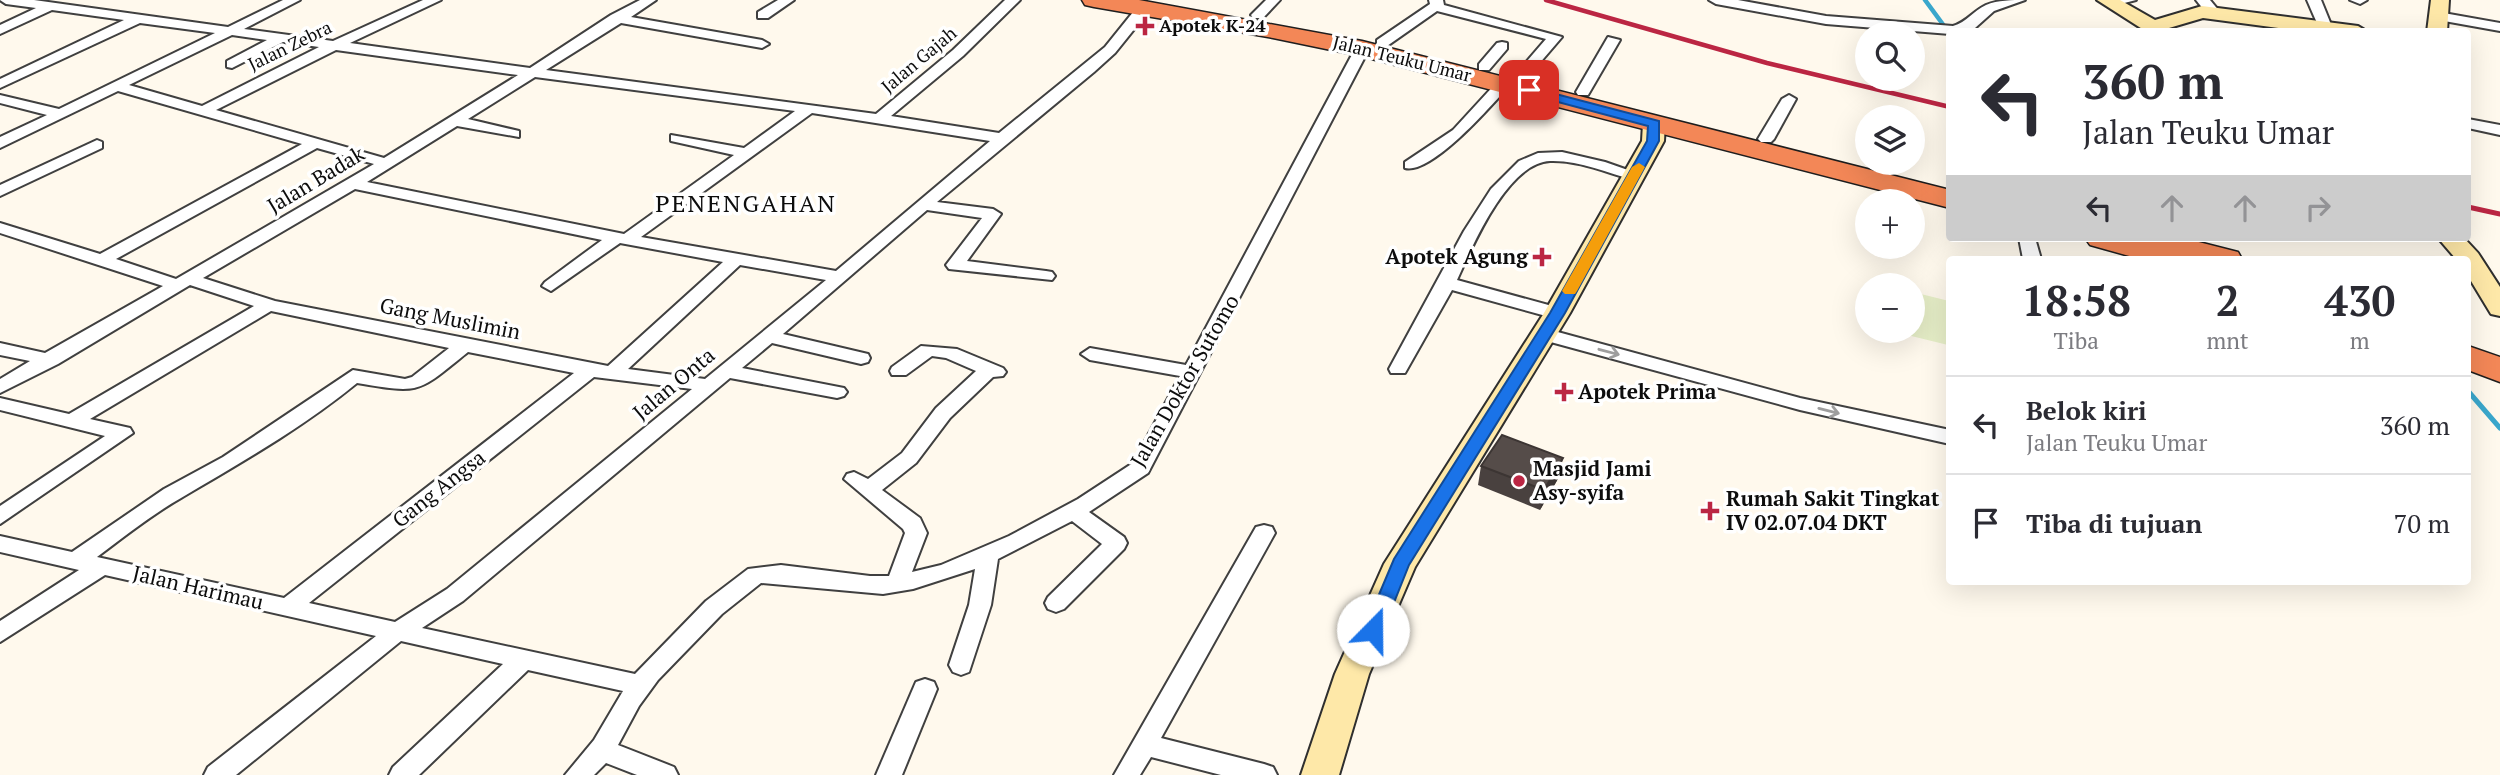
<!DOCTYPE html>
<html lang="id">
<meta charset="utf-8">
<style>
:root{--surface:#fff;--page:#f7f7f7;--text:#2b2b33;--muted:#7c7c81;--line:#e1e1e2}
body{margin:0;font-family:"PT Serif",serif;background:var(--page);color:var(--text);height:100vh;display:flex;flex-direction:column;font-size:26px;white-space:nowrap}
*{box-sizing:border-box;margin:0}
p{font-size:23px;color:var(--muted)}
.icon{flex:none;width:38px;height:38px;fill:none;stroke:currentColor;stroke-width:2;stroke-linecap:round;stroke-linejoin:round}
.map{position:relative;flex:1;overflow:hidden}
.panel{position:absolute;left:1946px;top:256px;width:525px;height:329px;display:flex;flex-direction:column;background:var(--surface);border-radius:7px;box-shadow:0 7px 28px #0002}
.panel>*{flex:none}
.guide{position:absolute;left:1946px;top:28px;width:525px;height:214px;border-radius:7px;box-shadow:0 7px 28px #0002;background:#fff;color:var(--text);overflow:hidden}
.tools{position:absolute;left:1855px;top:21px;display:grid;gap:14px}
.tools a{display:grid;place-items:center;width:70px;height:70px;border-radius:50%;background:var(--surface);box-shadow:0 7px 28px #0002;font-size:35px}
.pin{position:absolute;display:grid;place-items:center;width:60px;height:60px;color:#fff;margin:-30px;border-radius:14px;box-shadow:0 4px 10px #0006}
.me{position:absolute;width:77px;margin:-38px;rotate:22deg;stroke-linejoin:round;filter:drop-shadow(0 0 5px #0008)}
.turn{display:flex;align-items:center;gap:24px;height:147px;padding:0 21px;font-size:32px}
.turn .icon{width:91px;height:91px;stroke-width:2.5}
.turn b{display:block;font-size:49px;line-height:60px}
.lanes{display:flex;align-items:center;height:66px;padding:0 21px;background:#0003;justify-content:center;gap:35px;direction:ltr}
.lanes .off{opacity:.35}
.eta{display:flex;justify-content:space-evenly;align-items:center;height:119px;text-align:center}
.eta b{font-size:42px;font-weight:700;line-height:49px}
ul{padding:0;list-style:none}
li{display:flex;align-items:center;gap:21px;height:98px;padding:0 21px;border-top:2px solid var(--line)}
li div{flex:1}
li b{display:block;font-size:26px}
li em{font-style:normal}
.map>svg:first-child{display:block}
.pitch{fill:#e8f0c9}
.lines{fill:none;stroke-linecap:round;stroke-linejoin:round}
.stream-far1{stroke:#3aa7cc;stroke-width:4.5}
.stream{stroke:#3aa7cc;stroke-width:5}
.street-casing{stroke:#404040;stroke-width:4}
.secondary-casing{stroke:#2f2f2f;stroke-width:4}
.highway-casing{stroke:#1e1e1e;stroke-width:3}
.street{fill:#fff;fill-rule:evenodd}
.secondary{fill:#fee8a8;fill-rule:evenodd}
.highway{fill:#f38757;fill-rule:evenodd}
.rail-far1{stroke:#bb2643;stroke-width:4.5}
.rail{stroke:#bb2643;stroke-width:5}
.wall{fill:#49413f}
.shaded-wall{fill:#3c3533}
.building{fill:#554c49;stroke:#3c3533;stroke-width:2}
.oneway{stroke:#9e9e9e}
.route{fill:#1a73e8;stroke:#114b97;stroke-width:2}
.slow{fill:#f59e0b}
.poi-dot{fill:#bb2643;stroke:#fff;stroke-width:2.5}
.labels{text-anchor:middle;stroke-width:7;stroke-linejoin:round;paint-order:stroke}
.far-poi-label{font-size:18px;font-weight:bold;fill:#0d0d0d;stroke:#fff;text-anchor:start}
.far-street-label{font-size:18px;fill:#0d0d0d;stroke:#fff}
.street-label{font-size:21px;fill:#0d0d0d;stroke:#fff}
.poi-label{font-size:21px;font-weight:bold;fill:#0d0d0d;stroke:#fff;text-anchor:start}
.quarter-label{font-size:24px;letter-spacing:2px;fill:#0d0d0d;stroke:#fff}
</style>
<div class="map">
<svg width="2500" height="775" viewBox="0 0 2500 775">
<rect width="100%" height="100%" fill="#fff9ed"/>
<polygon class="pitch" points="1913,292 1949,301 1948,345 1891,331 1913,331"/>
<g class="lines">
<polyline class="stream-far1" points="1925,0 1950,34"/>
<polyline class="stream" points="2468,391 2500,428"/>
<defs>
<g id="street">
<path d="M0,0h34l194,27 55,-27h17l-56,29 89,12 90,-41h18l-91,43 180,25 81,-53 29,-15h16l-25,17 131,23 7,4 -7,4 -141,-25 -75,47 330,44 77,-64 52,-50h15l-57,56 -72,60 108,17 106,-86 33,-41h10v6l-33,41 -21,19 -157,130 56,7 8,5 -34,47 79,10 6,1 3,4 -3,4 -103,-11 -3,-4 36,-47 -55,-8 -144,124 85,20 2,4 -2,4 -7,2 -89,-21 -30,25 102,20 3,4 -3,4 -7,2 -107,-20 -267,223 -41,27 213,46 71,-73 42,-32 33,-4 89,11h19l16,-43 -2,-4 -59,-50 3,-5 7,-2 14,7 34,-26 34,-45 40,-37 -30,-13 -14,-2 -26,19h-14l-2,-4 2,-4 29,-21 36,3 46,19 3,4 -3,4 -10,1 -43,41 -34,45 -34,27 38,28 7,15 -15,39 29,-7 68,-29 69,-37 55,-36 47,-87 -90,-16 -9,-6 9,-6 96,17 169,-316 7,-4 7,4 -221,424 -59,39 35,25 3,6 -3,6 -60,60 -8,3 -8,-3 -3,-6 3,-6 54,-53 -30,-23 -74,38 -7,46 -22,67 -8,3 -8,-3 -4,-7 20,-60 6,-36 -62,20 -30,5 -122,-11 -39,31 -64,66 -19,26 -21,39 56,22 4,8h-41l-31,-12 -12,12h-29l29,-35 29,-49 -95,-21 -109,105h-30l4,-8 110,-103 -102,-23 -165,134h-32l4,-8 168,-131 -271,-61 -105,67v-21l79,-51 -79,-18v-16l72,16 92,-63 59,-32 130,-87 52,9 7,-2 37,-29 -178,-37 -181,108 40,9 3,5 -133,91v-18l105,-70 -105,-26v-12l69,16 185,-108 -64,-21 -132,79 -58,29v-14l30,-18 -30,-6v-12l45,10 118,-67 -163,-53v-10l100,31 202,-110 -184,-53 -118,57v-11l47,-22 -47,-12v-8l59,14 156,-76 -75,-10 -140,65v-9l124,-59 -72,-10 -52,24v-9l36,-17 -30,-4zM232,35l35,5 -40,21v6l5,1 51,-26 36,5 -117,59 -73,-21zM336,50l182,25 -134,83 -168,-48zM535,77l260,34 -51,37 -73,-13v6l63,14 -110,79 -257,-52 90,-56 62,11v-6l-51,-12zM812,113l178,28 -154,130 -195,-34zM317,148l57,16 -198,115 -60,-20zM355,189l247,51 -57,42 -3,4 9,5 69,-48 103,19 -115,104 -333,-65 -72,-23zM740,265l86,15 -121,99 -77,-10zM468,352l106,21 -290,225 -187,-41c27,-20 54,-42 84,-59 61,-36 121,-70 176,-115 65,11 60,10 111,-31zM594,377l98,12 -245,200 -52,33 -86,-19z"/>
<polygon points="778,0 794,0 768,18 758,18 758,12"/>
<polygon points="1266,0 1280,0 1263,18 1253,18 1251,15"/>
<polygon points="1429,0 1443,0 1444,5 1562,37 1526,79 1521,80 1514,76 1546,39 1437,11 1387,46 1377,46 1377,40 1430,4"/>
<path d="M1709,0h29l88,16 127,10c14,-4 20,-15 33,-21 12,-5 26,-5 39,-5l-31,11 -19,17 -25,6 -124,-10 -110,-20z"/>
<polygon points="2114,0 2136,0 2109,7 2107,4"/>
<polygon points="2196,0 2210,0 2220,12 2208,15"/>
<polygon points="2307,0 2321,0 2332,27 2330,30 2320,30"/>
<polygon points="2350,0 2367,0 2360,4"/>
<polygon points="2438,12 2500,23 2500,31 2433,19 2433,13"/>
<polygon points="1608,37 1620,40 1588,95 1578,95 1576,92"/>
<polygon points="1502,42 1507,43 1507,49 1489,70 1479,70 1479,64 1497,43"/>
<path d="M1503,80l5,1v6c-17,19 -77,88 -103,81v-6l48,-32 45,-49z"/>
<polygon points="1789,95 1796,99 1774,139 1771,142 1761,142 1758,139 1782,99"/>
<polygon points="2468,119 2500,125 2500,135 2468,128"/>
<polygon points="97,140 102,142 102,148 0,196 0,185"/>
<path d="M1562,152l43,10 37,13 -8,5c-27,-7 -55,-20 -84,-19 -43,2 -78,86 -93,119l106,29 3,4 -3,4 -6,2 -105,-29 -47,83h-14l-2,-4 75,-138 27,-42 28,-28 19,-8z"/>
<polygon points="1876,163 1892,163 1887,172 1881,174 1873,169"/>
<polygon points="2019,238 2035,238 2041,259 2023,259"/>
<polygon points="1543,328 1800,398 1950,430 1950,444 1800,410 1536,338 1534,334 1536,330"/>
<polygon points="1264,525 1272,527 1275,533 1161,738 1264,764 1273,767 1277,775 1221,775 1151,757 1140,775 1114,775 1256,527"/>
<polygon points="925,679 934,682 937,689 902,775 876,775 916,682"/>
</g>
<g id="secondary">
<polygon points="2097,0 2120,0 2155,20 2202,6 2358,26 2368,32 2308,32 2203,18 2169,28 2172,32 2147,32"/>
<polygon points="2431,0 2449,0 2447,32 2427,32"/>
<polygon points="1654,116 1665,123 1664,141 1570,313 1415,567 1369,674 1339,775 1301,775 1335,674 1384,564 1544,313 1642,141 1643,123"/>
<polygon points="2438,238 2464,238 2478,253 2500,287 2500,316 2491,314 2468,276 2468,259 2456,259"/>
</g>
<g id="highway">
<polygon points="1082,0 1139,0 1362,41 1950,190 1950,208 1360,56 1273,38 1094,7 1085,5"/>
<polygon points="2085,238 2183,238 2238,252 2242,259 2140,259 2090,245"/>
<polygon points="2468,346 2500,357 2500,382 2468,370"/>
</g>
</defs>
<use href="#street" class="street-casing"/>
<use href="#secondary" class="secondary-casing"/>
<use href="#highway" class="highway-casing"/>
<use href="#street" class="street"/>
<use href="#secondary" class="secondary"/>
<use href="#highway" class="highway"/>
<polyline class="rail-far1" points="1546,0 1767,63 1950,107"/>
<polyline class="rail" points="2468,207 2500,214"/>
</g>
<polygon class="wall" points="1481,466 1559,477 1540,510 1478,485"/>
<polygon class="shaded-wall" points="1563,458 1559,477 1540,510 1544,490"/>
<polygon class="building" points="1502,435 1563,458 1544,490 1481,466"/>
<defs><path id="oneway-shaft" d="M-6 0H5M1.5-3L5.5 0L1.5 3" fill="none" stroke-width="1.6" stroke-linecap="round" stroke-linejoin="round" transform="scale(1.75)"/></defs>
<g class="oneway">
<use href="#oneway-shaft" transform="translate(1609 352) rotate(15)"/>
<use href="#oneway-shaft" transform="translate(1829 411) rotate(14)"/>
</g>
<polygon class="route" points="1529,87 1659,121 1659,141 1565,313 1409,565 1383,630 1380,635 1366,635 1364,630 1394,559 1550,313 1647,141 1648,126 1524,93 1524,88"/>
<polygon class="slow" points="1639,163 1645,167 1577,291 1575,294 1565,294 1562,291 1632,167"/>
<g class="poi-dot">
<path d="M1141.5 15.5h7v7h7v7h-7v7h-7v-7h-7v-7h7z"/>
<path d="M1538.5 246.5h7v7h7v7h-7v7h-7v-7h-7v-7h7z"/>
<path d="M1560.5 381.5h7v7h7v7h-7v7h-7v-7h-7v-7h7z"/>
<circle cx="1519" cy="481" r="7"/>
<path d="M1706.5 500.5h7v7h7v7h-7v7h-7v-7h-7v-7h7z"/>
</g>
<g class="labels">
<g class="far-poi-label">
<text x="1159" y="32">Apotek K-24</text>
</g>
<g class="far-street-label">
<text transform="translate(290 46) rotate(-26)" y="6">Jalan Zebra</text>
<text transform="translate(1402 59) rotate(14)" y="6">Jalan Teuku Umar</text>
<text transform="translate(919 60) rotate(-40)" y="6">Jalan Gajah</text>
</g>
<g class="street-label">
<text transform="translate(316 180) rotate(-31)" y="7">Jalan Badak</text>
<text transform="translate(450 319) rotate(11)" y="7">Gang Muslimin</text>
<text transform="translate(1185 381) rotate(-60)" y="7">Jalan Doktor Sutomo</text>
<text transform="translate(674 384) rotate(-40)" y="7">Jalan Onta</text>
<text transform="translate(439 489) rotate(-38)" y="7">Gang Angsa</text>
<text transform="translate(198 588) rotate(13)" y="7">Jalan Harimau</text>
</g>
<g class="poi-label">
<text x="1528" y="264" text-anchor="end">Apotek Agung</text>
<text x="1578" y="399">Apotek Prima</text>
<text x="1533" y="476">Masjid Jami<tspan x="1533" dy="24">Asy-syifa</tspan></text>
<text x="1726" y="506">Rumah Sakit Tingkat<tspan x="1726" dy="24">IV 02.07.04 DKT</tspan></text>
</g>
<g class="quarter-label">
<text x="746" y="212">PENENGAHAN</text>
</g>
</g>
</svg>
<div class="tools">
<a><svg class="icon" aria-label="search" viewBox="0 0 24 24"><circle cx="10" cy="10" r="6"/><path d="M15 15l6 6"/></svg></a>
<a><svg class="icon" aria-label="layers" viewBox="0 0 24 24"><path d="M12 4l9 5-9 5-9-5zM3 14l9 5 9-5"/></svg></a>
<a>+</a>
<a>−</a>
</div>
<div class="pin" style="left:1529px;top:90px;background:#d93025"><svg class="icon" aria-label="arrive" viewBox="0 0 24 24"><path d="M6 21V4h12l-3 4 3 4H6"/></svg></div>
<svg class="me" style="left:1373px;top:630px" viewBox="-20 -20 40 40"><circle r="19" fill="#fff"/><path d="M0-13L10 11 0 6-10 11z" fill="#1a73e8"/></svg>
<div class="guide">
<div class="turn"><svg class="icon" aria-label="left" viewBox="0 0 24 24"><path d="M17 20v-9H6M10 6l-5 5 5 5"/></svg><div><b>360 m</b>Jalan Teuku Umar</div></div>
<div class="lanes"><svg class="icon" aria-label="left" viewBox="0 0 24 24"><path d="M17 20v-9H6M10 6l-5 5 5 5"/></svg><svg class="icon off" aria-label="ahead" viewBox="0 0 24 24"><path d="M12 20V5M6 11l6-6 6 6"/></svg><svg class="icon off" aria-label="ahead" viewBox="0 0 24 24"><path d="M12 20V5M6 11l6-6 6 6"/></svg><svg class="icon off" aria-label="right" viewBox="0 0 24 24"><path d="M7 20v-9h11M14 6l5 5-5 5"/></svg></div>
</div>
<section class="panel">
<div class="eta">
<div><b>18:58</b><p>Tiba</p></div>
<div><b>2</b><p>mnt</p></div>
<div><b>430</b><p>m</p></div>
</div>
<ul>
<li><svg class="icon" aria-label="left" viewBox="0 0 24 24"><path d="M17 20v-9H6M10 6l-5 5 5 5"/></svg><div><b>Belok kiri</b><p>Jalan Teuku Umar</p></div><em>360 m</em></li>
<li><svg class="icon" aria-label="arrive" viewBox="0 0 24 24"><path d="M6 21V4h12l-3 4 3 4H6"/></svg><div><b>Tiba di tujuan</b></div><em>70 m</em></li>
</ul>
</section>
</div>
